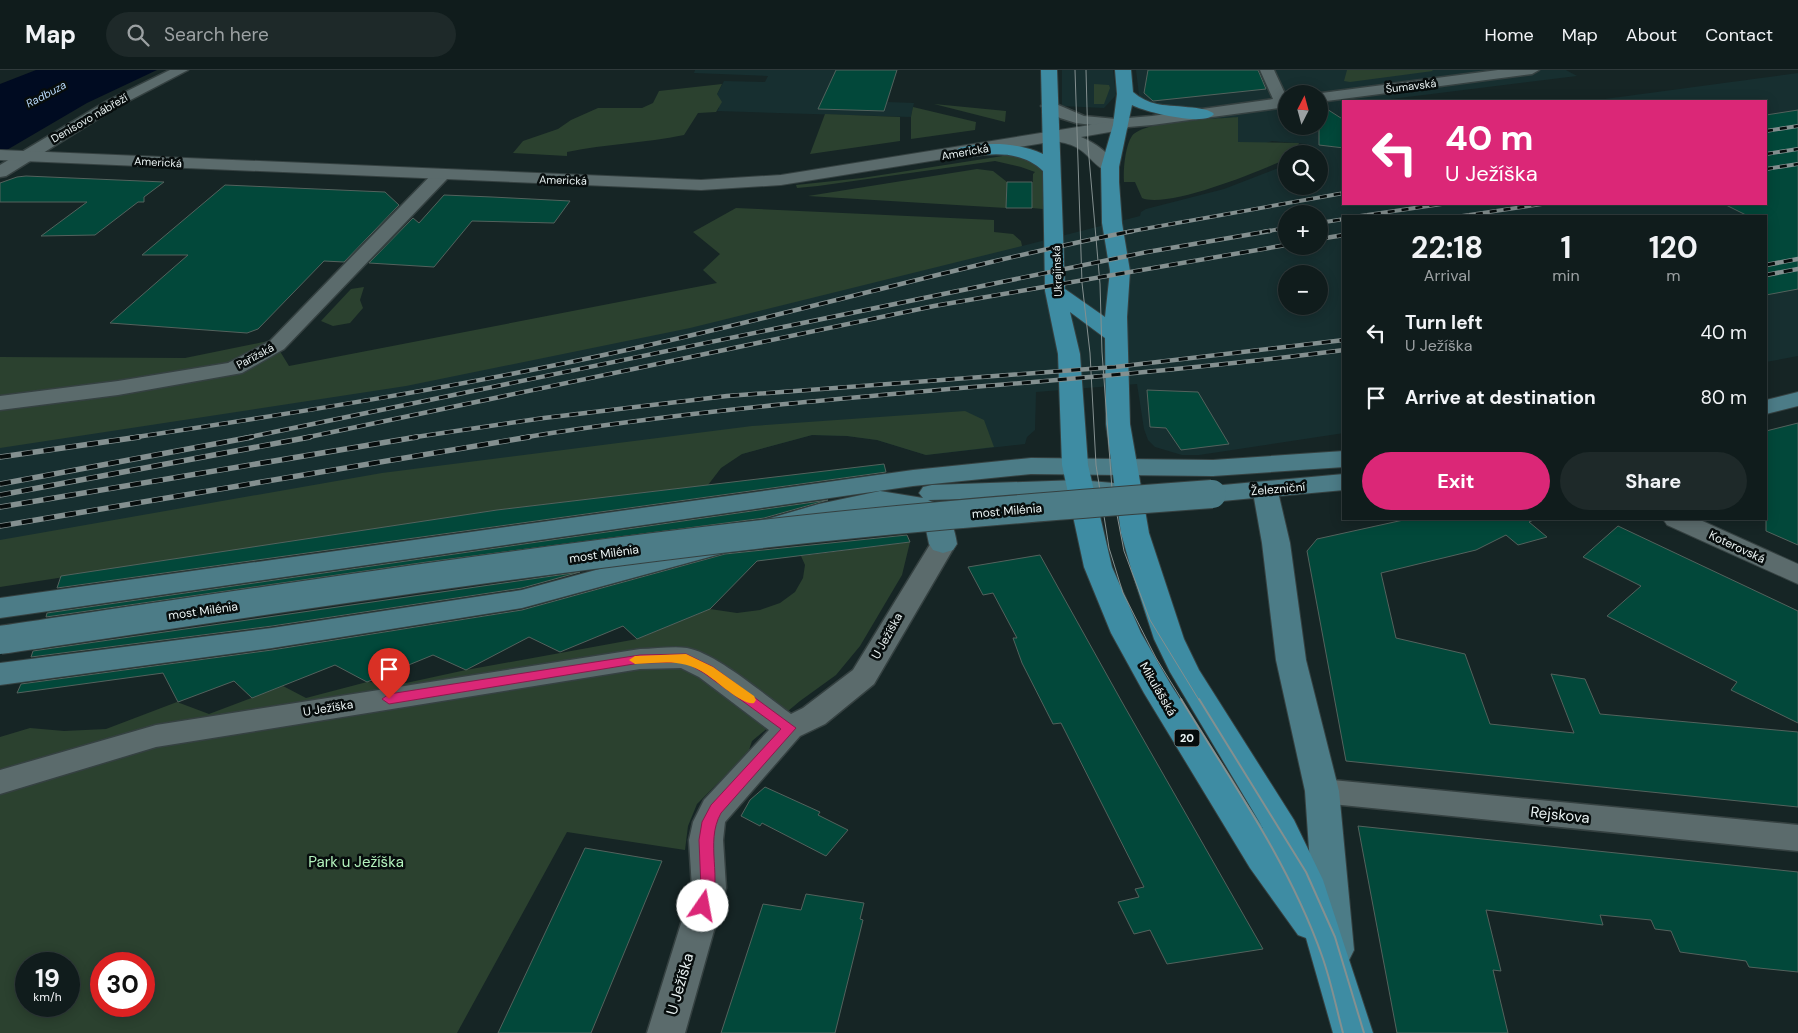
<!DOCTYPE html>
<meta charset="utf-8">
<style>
:root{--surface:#101c1c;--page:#1e2929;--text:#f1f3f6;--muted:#9ca1a3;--line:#303a3b;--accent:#db2777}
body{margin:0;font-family:"DM Sans",sans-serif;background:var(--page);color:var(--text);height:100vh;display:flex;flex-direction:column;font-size:19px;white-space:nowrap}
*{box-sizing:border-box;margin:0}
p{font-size:16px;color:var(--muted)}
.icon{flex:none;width:28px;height:28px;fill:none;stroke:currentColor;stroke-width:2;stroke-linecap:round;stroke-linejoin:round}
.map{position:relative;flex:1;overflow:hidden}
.sheet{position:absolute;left:1342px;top:145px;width:425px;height:305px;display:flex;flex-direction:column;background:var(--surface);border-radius:0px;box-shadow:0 2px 12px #0003,0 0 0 1px var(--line)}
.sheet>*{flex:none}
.banner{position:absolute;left:1342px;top:30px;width:425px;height:105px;border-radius:0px;box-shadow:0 2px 12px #0003,0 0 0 1px var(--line);background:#db2777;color:#fff;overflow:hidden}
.needle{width:32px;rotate:6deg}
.tools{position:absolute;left:1278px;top:15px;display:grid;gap:10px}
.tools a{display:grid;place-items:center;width:50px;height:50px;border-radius:50%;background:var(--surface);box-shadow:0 2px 12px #0003,0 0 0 1px var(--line);font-size:25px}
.speed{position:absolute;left:15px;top:882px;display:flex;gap:10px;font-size:25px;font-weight:700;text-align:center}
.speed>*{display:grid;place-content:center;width:65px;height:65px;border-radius:50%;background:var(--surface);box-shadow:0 2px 12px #0003,0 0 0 1px var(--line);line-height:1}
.speed small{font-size:12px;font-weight:400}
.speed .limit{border:8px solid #d22;background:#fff;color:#111}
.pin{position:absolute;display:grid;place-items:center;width:42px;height:42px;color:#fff;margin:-51px -21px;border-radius:50% 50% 50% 0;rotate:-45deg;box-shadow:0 0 5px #0007}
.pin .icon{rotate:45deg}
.me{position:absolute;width:55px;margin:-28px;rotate:12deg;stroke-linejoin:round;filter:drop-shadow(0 0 4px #0008)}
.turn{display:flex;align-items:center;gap:18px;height:105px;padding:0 20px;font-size:22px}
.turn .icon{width:65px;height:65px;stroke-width:2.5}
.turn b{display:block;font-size:35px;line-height:42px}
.eta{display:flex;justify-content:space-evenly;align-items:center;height:85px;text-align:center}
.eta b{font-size:30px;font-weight:700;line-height:35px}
.primary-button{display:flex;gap:10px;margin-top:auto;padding:10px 20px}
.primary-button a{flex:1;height:58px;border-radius:30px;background:var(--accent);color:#fff;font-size:20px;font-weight:700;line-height:58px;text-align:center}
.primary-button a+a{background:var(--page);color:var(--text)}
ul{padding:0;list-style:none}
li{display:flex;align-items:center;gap:15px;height:65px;padding:0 20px}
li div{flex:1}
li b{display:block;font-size:19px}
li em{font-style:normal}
header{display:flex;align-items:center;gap:30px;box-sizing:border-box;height:70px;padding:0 25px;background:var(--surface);border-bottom:1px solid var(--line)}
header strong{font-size:24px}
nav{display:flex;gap:28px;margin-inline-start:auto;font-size:18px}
.search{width:350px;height:45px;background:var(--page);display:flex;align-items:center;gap:12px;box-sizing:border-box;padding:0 18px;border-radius:28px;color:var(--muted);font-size:19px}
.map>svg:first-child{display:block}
.built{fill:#172f30;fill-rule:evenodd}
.green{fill:#2b412f;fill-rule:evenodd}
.water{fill:#000b21}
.building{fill:#02483a;stroke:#53625d}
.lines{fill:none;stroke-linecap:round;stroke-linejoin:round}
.minor-casing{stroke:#354141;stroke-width:3}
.tertiary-casing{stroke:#354141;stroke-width:2}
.secondary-casing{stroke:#354141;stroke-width:2}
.primary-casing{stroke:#354141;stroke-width:2}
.minor{fill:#5b6b6c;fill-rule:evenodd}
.tertiary{fill:#5b6b6c;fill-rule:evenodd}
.secondary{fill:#4c7c87;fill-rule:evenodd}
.primary{fill:#3e8ca3;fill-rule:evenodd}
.tram-far1{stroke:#849090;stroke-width:1}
.tram{stroke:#849090;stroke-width:2}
.rail-far2-casing{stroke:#849090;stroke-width:4}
.rail-far1-casing{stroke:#849090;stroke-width:4.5}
.rail-casing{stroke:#849090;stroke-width:5.5}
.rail-far2{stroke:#070d0d;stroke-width:2.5;stroke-dasharray:7;stroke-linecap:butt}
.rail-far1{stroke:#070d0d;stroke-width:3;stroke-dasharray:9;stroke-linecap:butt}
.rail{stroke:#070d0d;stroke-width:4;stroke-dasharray:11;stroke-linecap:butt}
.secondary-bridge-casing{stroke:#354141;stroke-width:30;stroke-linecap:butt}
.secondary-bridge{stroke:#4c7c87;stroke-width:28}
.route{fill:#db2777;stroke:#8e194d}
.slow{fill:#f59e0b}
.labels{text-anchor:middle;stroke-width:5;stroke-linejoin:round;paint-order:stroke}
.far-street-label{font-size:11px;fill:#ebf4f4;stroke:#070d0d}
.far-water-label{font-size:11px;font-style:italic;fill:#b9dafb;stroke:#070d0d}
.shield{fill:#070d0d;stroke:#a7afaf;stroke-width:1}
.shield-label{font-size:11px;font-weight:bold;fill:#ebf4f4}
.street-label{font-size:12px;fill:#ebf4f4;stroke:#070d0d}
.near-street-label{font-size:15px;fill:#ebf4f4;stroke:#070d0d}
.near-park-label{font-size:15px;fill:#b3f3bd;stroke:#070d0d}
</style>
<header>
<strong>Map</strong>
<div class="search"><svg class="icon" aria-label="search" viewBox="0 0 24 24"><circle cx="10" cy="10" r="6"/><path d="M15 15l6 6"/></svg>Search here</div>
<nav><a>Home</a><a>Map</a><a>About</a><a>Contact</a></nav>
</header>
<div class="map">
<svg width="1798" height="963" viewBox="0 0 1798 963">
<rect width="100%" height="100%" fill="#162525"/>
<g class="built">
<polygon points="695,0 897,0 888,32 914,33 911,47 717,41 719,38 717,24 724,11 765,12 768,6 694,3"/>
<polygon points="1062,0 1113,0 1116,25 1104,38 1062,36"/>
<path d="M1136,0h430l11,6 -202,25h-31v103h422v-103h-176l208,-28v283l-32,6v-146h-422v217l-145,22h-17l-27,-8 -7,-7 -4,-11 -7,-45 -101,8 -1,38 -8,7 -2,7 -99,11 -49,-15 -30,-4 -35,-1 -70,19 -20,9 -722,115v-141l1014,-194 8,3 118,-30 1,-4 5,-3 78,-20 62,-24v21h33v-32h-15l3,-10 -35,-3 -9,3 -26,-2 1,-25 -26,2 -21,-12 -38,-3 -14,-9zM1286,24h33v32h-33zM1286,144h33v32h-33zM1286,204h33v32h-33z"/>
</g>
<g class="green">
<polygon points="1347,0 1432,0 1433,1 1350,12 1344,11"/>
<path d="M722,14l-5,10 5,8 -6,10 -18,1 -14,22c-39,8 -78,9 -117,17v4l-54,-3 10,-12 35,-12 13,-9 27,-12h44l11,-5 6,-12z"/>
<polygon points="1094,14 1109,15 1110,18 1104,34 1094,34"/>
<polygon points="934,34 1006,41 1005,52"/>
<polygon points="913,37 976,52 975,60 911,69 911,47"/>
<polygon points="825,44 900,47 900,71 810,84"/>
<path d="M1238,47v25l61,1 -5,11h-8v5c-26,12 -119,50 -144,39l-7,-16h-11c-1,-11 1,-36 8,-46 12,-16 85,-17 106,-19z"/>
<polygon points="1009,85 1028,88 1044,100 1043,139 1032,138 1033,104 1035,102 1021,97 995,91 818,116 797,118 796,115 862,108"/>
<polygon points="977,99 993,101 1007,112 1006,138 808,126"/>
<polygon points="736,138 994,150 994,162 1013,164 1021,171 1022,176 690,258 406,316 0,378 0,287 185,288 273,270 289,296 717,213 703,200 720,184 693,162"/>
<polygon points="364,217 360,230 363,238 350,253 333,256 321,251 351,219"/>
<polygon points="965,341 984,350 994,377 926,385 877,370 847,366 812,365 742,384 721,398 708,415 497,440 0,517 0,470 382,403 752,356"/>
<path d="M910,472l-8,33 -42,71 -24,29 -36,26 -48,40 -4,12 -51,51 -9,22 -3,24 -118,-18 -110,201h-457v-296l30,-9 34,3 42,-2 71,-27 32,12 74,-28 23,12 61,-16 39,1 60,-13 171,-31 73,-30 27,4 23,-3 20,-7 15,-11 8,-14 2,-13 -4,-9zM26,894h43v42h-43zM101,894h43v42h-43z"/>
</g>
<polygon class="water" points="36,0 157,0 87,33 0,84 0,14"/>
<g class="building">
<polygon points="836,0 897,0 884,41 818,39"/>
<polygon points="1148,0 1258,0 1266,19 1153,31 1144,23"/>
<polygon points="1319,34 1344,50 1344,78 1319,75"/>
<polygon points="1798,40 1798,219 1766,225 1766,146 1748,146 1724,134 1766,134 1766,45"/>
<polygon points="17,107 26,106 164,112 144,127 144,132 138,132 95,165 41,166 87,132 0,132 0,113"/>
<polygon points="1007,112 1032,112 1032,138 1006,138"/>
<polygon points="225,115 385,122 399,135 344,192 324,191 258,259 247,263 110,253 188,185 142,185"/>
<polygon points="444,125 492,127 570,131 554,153 472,151 434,197 369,193 413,148 419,153"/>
<polygon points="1147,320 1198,322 1229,374 1181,380 1166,358 1150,357"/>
<polygon points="1798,353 1798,475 1766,461 1766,361"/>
<polygon points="884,394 886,402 57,518 61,506 497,440"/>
<polygon points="828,430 764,448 427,492 46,547 47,543"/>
<polygon points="1408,449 1536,449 1529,452 1547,467 1518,475 1506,465 1476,480 1381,503 1396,568 1465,584 1490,654 1574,663 1551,604 1585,609 1600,644 1798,662 1798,737 1346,691 1307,481 1317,469"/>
<polygon points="1618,456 1798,541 1798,653 1731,620 1737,612 1607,546 1641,516 1583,487"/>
<polygon points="907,465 910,472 757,491 710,539 637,569 623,556 560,582 529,567 466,600 433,585 367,612 335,595 252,628 234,611 178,632 163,603 17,623 21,614 272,580 522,540 725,484"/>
<polygon points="1040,485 1122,632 1263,879 1167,894 1150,860 1134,864 1118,832 1139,827 1135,819 1144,817 1061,653 1053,654 1022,593 1013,568 1017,568 993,523 983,525 968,497"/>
<polygon points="580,502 522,518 272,556 31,587 33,581"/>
<polygon points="765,717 820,742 818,745 848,760 826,786 762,753 760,756 741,746 750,730"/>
<polygon points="1358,756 1798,802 1798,902 1749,897 1746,891 1680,882 1671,861 1655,859 1651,850 1600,845 1603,855 1486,840 1501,901 1493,900 1508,963 1397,963"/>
<polygon points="585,778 662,791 591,963 498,963"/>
<polygon points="806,824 864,833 860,849 863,850 835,963 721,963 763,834 801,840"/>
</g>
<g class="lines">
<defs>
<g id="minor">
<polygon points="170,0 188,0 117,37 6,106 0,107 0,95 107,31"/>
<polygon points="1260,0 1274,0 1286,26 1286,37 1152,55 1116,58 1076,53 1060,48 1041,36 1049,31 1084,46 1116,49 1152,46 1273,29"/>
<polygon points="1498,0 1539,0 1532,4 1319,32 1319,24 1314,24"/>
<polygon points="441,100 447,101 450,105 447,109 284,279 242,303 118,325 0,340 0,326 118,311 228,293 270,271 435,101"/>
<path d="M943,466l9,2 4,6 -82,140 -49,40 -25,12 -75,86 -2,18 3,48 -41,145h-38l45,-145 -3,-48 4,-18 11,-22 65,-70 -70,-53 -18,-9 -41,1 -484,78 -156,47v-24l156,-45 484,-76c15,0 32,-3 47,-1 29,5 79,48 104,66l12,-6 50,-38 81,-132z"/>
<polygon points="1322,709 1798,755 1798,781 1322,733 1311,730 1306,721 1311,712"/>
</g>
<g id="tertiary">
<path d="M1121,50l6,1 2,4 -2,4 -46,8c15,6 29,17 38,30l-3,4c-16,4 -24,-14 -37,-22 -7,-5 -15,-6 -23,-8l-275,44 -80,5 -701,-30v-10l701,30 80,-5z"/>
<polygon points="1663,449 1698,449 1798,494 1798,514 1667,455"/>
</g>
<g id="secondary">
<polygon points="1798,322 1798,336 1766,344 1766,330"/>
<polygon points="1344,381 1344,397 1213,406 1031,404 913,416 0,548 0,528 913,400 1031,388 1213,390"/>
<polygon points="1344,404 1344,420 1279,426 1290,473 1306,590 1339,721 1354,880 1348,892 1335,896 1322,892 1316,880 1305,721 1276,590 1262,473 1254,428 1212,432 1203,430 1199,424 1203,418 1212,416"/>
<path d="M1079,410l57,5 4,5 -4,5 -9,3 -48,-2 -151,4c20,8 26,24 29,44l-4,6 -10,3 -10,-3 -4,-6 -5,-24c-30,-25 -86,-5 -119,5 -14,4 -27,10 -41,7l-4,-6 4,-6 55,-16 61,-13 43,7 -4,-5 4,-6 9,-2z"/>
<polygon points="714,468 724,471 728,477 724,483 522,538 272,578 0,615 0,593 272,558 522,520"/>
</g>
<path id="primary" d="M1041,0h16l8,219 40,28 5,-46 -8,-48 -1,-56 12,-42 4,-31 -2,-24h16l2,22c7,6 15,10 24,12 12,3 51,2 57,10 -9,13 -69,-2 -82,-9l-13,62v15l3,41 8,48 -3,46 3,107 19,109 35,106 15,31 95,150 29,60 50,153h-40l-27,-95 -8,-3 -48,-67 -106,-175 -33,-60 -27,-66 -22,-102 -4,-111 -13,-63 -2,-120c-16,-16 -38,-18 -60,-16 -8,1 -16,3 -24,1l-3,-4 3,-4c26,-6 59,-6 84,6zM1070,242l35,26 1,86 15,109 11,39 22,67 16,33 93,156 -92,-143 -30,-52 -29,-66 -24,-102 -8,-111z"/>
</defs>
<use href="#minor" class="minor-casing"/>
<use href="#tertiary" class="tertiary-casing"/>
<use href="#secondary" class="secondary-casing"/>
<use href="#primary" class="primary-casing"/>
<use href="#minor" class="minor"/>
<use href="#tertiary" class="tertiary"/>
<use href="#secondary" class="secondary"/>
<use href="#primary" class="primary"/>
<g class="tram-far1">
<polyline points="1075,0 1082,213 1090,283 1096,395 1109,478 1123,523 1156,588 1182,630"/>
<polyline points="1086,0 1088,76 1100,214 1102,282 1112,419 1124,481 1150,550 1199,630"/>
</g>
<g class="tram">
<path d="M1181,629c51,83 108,164 141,257 9,25 14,51 21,77"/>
<polyline points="1199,629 1306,802 1335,867 1364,963"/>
</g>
<defs>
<g id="rail-far2">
<polyline points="1766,61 1798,56"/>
<polyline points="1766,84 1798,79"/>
<polyline points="1766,99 1798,94"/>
<polyline points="1360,146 1442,134"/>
<polyline points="1462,146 1542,134"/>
<polyline points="1319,153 1344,149"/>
<polyline points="1127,162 1344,123"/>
<polyline points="1262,162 1286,158"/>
</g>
<g id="rail-far1">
<polyline points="1319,169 1344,165"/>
<polyline points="1766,195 1798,189"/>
<polyline points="1766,205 1798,199"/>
<path d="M130,368c165,-25 329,-51 492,-87 171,-37 339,-86 511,-120"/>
<polyline points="245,368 1147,182 1270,161"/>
<polyline points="304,368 934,236 1286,175"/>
<polyline points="409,368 544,348 727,326 1115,297 1344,270"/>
<path d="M521,368c273,-45 549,-52 823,-88"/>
</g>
<g id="rail">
<polyline points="0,387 139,367"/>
<polyline points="0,414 252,367"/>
<polyline points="0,425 310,367"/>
<polyline points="0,437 417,367"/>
<polyline points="0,456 529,367"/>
</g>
</defs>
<use href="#rail-far2" class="rail-far2-casing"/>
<use href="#rail-far1" class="rail-far1-casing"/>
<use href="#rail" class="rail-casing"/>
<use href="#rail-far2" class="rail-far2"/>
<use href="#rail-far1" class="rail-far1"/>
<use href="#rail" class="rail"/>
<defs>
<path id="secondary-bridge" d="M0,570c229,-34 457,-69 687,-97 174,-22 350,-36 525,-49"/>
</defs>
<use href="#secondary-bridge" class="secondary-bridge-casing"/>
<use href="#secondary-bridge" class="secondary-bridge"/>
</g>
<path class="route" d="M686,584l27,13 83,61 -75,85c-17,30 3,66 -12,98l-6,1 -5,-1 -2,-5 5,-18 -2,-48 3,-18 9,-17 70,-76 -77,-56 -19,-11 -45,1 -251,41 -7,-5 7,-5 251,-39z"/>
<path class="slow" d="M686,584l27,13 41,29 2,4 -2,3c-11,3 -37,-22 -48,-29 -24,-16 -43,-11 -71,-10l-6,-4 6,-4z"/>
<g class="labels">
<g class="far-street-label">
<text transform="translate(1411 16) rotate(-7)" y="4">Šumavská</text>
<text transform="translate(89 48) rotate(-30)" y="4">Denisovo nábřeží</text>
<text transform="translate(965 82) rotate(-10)" y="4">Americká</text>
<text transform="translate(158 92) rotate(3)" y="4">Americká</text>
<text transform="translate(563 110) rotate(2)" y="4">Americká</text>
<text transform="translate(1057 201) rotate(-92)" y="4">Ukrajinská</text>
<text transform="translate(255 286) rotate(-28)" y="4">Pařížská</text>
</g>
<g class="far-water-label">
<text transform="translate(46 24) rotate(-28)" y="4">Radbuza</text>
</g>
<rect class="shield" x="1174.5" y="659.5" width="25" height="17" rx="4"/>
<g class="shield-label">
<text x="1187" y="672">20</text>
</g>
<g class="street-label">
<text transform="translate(1278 419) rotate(-5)" y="4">Železniční</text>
<text transform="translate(1007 441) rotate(-5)" y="4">most Milénia</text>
<text transform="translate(1737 477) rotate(25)" y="4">Koterovská</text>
<text transform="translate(604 484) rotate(-8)" y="4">most Milénia</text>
<text transform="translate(203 541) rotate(-8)" y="4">most Milénia</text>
<text transform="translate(887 566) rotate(-61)" y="4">U Ježíška</text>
<text transform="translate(1158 619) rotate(60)" y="4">Mikulášská</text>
<text transform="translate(328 638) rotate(-9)" y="4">U Ježíška</text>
</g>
<g class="near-street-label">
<text transform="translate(1560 745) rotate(6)" y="5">Rejskova</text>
<text transform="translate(680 914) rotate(-74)" y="5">U Ježíška</text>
</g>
<g class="near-park-label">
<text x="356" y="797">Park u Ježíška</text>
</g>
</g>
</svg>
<div class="tools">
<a><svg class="needle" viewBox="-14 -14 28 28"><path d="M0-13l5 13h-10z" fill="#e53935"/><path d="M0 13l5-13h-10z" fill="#9ca1a3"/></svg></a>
<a><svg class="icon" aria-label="search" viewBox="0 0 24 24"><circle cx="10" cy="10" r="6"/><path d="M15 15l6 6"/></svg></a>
<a>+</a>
<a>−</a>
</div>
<div class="speed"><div>19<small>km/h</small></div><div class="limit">30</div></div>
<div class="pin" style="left:389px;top:629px;background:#d93025"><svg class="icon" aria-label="arrive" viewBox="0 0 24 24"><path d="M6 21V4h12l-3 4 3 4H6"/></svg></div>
<svg class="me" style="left:703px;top:836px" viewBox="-20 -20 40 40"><circle r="19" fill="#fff"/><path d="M0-13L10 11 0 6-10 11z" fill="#db2777"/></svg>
<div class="banner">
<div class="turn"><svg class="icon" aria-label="left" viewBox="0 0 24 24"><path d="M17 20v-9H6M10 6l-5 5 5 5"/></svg><div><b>40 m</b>U Ježíška</div></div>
</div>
<section class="sheet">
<div class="eta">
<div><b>22:18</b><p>Arrival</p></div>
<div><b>1</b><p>min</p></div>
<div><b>120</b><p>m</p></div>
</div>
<ul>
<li><svg class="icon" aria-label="left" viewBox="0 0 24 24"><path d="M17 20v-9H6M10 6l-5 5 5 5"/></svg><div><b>Turn left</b><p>U Ježíška</p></div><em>40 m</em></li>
<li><svg class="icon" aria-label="arrive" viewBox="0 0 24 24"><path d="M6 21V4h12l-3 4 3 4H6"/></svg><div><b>Arrive at destination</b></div><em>80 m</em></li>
</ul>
<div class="primary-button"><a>Exit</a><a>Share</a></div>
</section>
</div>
